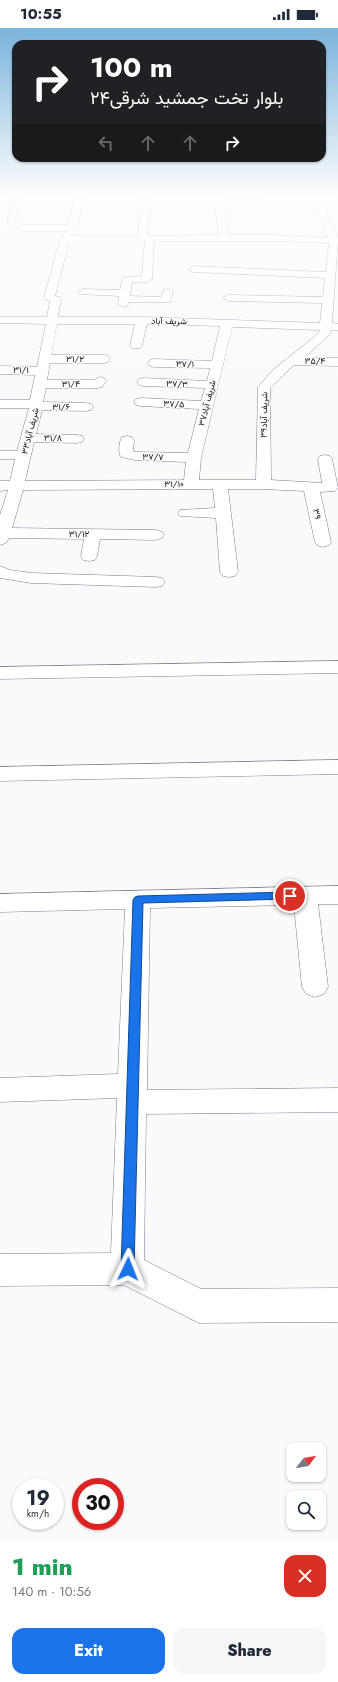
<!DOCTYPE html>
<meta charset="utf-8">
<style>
:root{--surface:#fff;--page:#f6f6f7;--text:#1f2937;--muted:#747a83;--accent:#1a73e8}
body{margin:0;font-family:Jost,Vazirmatn,sans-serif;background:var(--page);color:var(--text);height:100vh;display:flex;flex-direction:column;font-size:15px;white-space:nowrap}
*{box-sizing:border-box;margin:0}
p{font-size:13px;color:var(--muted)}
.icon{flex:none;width:22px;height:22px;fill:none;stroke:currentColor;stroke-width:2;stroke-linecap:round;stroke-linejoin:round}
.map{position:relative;height:1514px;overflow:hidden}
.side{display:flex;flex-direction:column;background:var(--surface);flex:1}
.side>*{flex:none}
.hud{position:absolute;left:12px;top:12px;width:314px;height:122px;border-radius:12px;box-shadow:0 1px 3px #0004;background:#202124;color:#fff;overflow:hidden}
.needle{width:26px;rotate:59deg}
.fabs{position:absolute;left:286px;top:1414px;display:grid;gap:8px}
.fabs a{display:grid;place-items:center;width:40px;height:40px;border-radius:8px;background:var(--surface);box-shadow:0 1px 3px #0004;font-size:20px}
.speed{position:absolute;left:12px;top:1450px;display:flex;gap:8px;font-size:20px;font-weight:700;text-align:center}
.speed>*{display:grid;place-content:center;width:52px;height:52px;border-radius:50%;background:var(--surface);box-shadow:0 1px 3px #0004;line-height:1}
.speed small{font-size:10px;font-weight:400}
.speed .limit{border:6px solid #d22;background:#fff;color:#111}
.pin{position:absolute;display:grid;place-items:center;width:34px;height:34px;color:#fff;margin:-17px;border:2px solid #fff;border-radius:50%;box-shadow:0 1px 4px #0007}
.me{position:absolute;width:44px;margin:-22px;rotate:2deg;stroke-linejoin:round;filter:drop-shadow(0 0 3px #0008)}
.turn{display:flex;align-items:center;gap:14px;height:84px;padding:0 12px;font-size:18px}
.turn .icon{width:52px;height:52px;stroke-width:2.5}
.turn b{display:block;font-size:28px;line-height:34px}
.lanes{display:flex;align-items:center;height:38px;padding:0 12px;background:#0003;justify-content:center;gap:20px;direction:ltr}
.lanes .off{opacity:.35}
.round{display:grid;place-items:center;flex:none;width:42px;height:42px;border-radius:12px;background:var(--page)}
.overview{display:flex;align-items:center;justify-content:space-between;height:68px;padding:0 12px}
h1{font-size:24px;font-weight:800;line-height:30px;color:#1e9e55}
.button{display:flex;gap:8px;margin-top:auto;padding:8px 12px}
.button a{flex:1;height:46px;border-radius:12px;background:var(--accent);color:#fff;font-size:16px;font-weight:800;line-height:46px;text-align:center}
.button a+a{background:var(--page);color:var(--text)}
.status{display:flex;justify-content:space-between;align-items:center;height:28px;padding:0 20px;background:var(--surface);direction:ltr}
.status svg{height:11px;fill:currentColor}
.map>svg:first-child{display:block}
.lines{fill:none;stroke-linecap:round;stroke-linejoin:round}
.minor-casing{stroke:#7f7992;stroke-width:1}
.minor{fill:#fff;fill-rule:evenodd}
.route{fill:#1a73e8;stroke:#114b97}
.labels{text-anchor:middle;stroke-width:3;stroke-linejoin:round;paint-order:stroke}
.far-street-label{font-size:9px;fill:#131019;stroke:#fafafa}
</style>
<div class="status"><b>10:55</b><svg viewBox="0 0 49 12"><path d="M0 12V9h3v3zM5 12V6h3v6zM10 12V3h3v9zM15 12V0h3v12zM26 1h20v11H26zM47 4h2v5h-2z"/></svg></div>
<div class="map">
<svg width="338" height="1514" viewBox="0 0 338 1514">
<rect width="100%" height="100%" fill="#fafafa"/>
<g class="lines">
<defs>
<g id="minor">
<polygon points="14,168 22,168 15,194 11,197 7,194"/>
<path d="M76,168h8l-7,32 -6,8h67l4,-40h8l-3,40 72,-1 -6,-39h8l1,2h38l4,3 -4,3h-37l5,31h46l54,3 -12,-32 -8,-10h9l7,9 14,33 -6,85 6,1v6h-7l-2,5 -25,23h34v8l-44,-1 -24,23 1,92 51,3 -4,-24 2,-3 5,-1 5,1 2,3 6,29 -3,3 -15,1 11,50 -2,3 -6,2 -6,-2 -2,-3 -11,-51 -41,-2h-35l10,83 -3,4 -6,1 -6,-1 -3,-4 -4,-54 -36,-2 -2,-3 2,-3 35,-2 -2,-19 -190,1 -11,38 144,2 6,2 2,3 -2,3 -6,2 -56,-1 -3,17 -2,4 -6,1 -6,-1 -2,-4 3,-17 -75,-1 -3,5 -6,2v-30l8,-25 -8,1v-10h10l5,-22h-15v-8h17l12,-43h-29v-8h30l5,-25 -35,-1v-8l37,1 9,-43 -46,-1v-6h47l3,-16 -5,-1 -1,-2 16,-59 6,-8h-43l-5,-3 5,-3h45zM145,213l-3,35 -19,1 -3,13 -37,-1 -4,1 -1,2 1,2 40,2 -1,8 5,3 4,-1 2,-4h41l3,-10 -5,-3 -4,1 -3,7 -31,-1 2,-14h15l5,-3 2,-38h120l55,2 -3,29 -133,-6 -5,3 5,3 132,6 -2,19 -95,-2 -5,3 5,3 94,2 -2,20 -178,-6h-84l3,-18 -1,-2 -5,-1 14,-54zM57,296h78l-5,21 2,3h8l2,-3 5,-21 73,2 -8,35 -58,-2 -4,1 -2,3 2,3 4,1 56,1 -3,13 -64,-3 -4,1 -2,3 2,3 4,1 62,2 -4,13 -60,-3 -5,1 -2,3 2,3 5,1 58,3 -11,44 -53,-1 -2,-1 1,-11 -2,-3 -5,-1 -5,1c-3,5 -4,15 -1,20l14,3 51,2 -2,18 -159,1 9,-39 43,1 5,-1 2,-3 -2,-3 -5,-1 -41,-1 6,-24 44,1 5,-1 2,-3 -2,-3 -5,-1 -43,-1 3,-14h52l4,-1 4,-6 -2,-3 -4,-1 -6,3h-47l3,-17h54l4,-1 2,-3 -2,-3 -4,-1h-53zM232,299l88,3 -1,2 -6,6 -39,31 -16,18 -2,93h-57l2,-22z"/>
<polygon points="0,538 10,542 31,545 156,549 162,550 165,554 162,558 156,559 31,555 0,550"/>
<polygon points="338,633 338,645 0,651 0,639"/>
<polygon points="338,732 338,746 0,753 0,739"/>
<polygon points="338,858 338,876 318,876 328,959 324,966 315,969 306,966 302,959 294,877 150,880 147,1062 338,1060 338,1084 146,1086 144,1232 201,1261 338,1260 338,1294 199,1295 124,1257 0,1258 0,1226 111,1225 117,1070 0,1074 0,1050 118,1046 125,881 0,884 0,866"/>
</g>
</defs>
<use href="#minor" class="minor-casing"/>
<use href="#minor" class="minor"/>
</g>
<linearGradient id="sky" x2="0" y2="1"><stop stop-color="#7ab4dc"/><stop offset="0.44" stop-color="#fdfdfd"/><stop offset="1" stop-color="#fdfdfd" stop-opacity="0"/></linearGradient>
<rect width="338" height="380" fill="url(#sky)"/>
<polygon class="route" points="290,864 293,865 295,868 293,870 290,871 143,875 134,1241 132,1246 128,1247 123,1246 121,1241 133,872 135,869 138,868"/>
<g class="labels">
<g class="far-street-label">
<text transform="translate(169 293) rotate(1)" y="3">شریف آباد</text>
<text x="75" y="334">۳۱/۲</text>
<text transform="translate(315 333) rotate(1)" y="3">۳۵/۴</text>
<text transform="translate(185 336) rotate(2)" y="3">۳۷/۱</text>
<text transform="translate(21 342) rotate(1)" y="3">۳۱/۱</text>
<text x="71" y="359">۳۱/۴</text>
<text transform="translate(177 356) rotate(2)" y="3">۳۷/۳</text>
<text transform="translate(207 375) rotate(-76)" y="3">شریف آباد۳۷</text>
<text transform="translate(174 376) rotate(3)" y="3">۳۷/۵</text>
<text x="61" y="382">۳۱/۶</text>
<text transform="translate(264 387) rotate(-89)" y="3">شریف آباد۳۹</text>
<text transform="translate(30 403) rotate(-76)" y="3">شریف آباد۳۳</text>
<text transform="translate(53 410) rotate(1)" y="3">۳۱/۸</text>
<text transform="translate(153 429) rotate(2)" y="3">۳۷/۷</text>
<text x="174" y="459">۳۱/۱۰</text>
<text transform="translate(317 486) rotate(78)" y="3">۳۹</text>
<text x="79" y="509">۳۱/۱۲</text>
</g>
</g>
</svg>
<div class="fabs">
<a><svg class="needle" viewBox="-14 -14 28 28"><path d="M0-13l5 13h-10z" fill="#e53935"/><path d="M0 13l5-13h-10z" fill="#747a83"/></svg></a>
<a><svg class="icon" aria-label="search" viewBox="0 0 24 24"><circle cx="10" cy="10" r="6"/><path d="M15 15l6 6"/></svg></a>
</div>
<div class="speed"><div>19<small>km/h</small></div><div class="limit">30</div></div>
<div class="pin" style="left:290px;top:868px;background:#d93025"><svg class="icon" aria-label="arrive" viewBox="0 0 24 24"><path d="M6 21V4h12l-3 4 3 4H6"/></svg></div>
<svg class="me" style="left:128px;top:1241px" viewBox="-20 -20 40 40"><path d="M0-17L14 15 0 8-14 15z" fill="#1a73e8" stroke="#fff" stroke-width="4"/></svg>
<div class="hud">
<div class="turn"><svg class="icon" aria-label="right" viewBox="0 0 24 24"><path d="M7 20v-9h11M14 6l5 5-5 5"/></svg><div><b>100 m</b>بلوار تخت جمشید شرقی۲۴</div></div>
<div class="lanes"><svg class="icon off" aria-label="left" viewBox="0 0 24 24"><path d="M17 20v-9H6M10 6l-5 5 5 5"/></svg><svg class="icon off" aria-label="ahead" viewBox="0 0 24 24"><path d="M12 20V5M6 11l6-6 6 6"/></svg><svg class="icon off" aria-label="ahead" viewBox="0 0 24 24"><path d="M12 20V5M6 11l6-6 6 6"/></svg><svg class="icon" aria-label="right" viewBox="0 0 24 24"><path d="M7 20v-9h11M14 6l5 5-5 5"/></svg></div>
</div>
</div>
<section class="side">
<div class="overview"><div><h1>1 min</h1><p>140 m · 10:56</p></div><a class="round" style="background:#d93025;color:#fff"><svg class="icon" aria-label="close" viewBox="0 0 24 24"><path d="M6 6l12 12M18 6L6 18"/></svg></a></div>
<div class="button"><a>Exit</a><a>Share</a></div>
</section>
